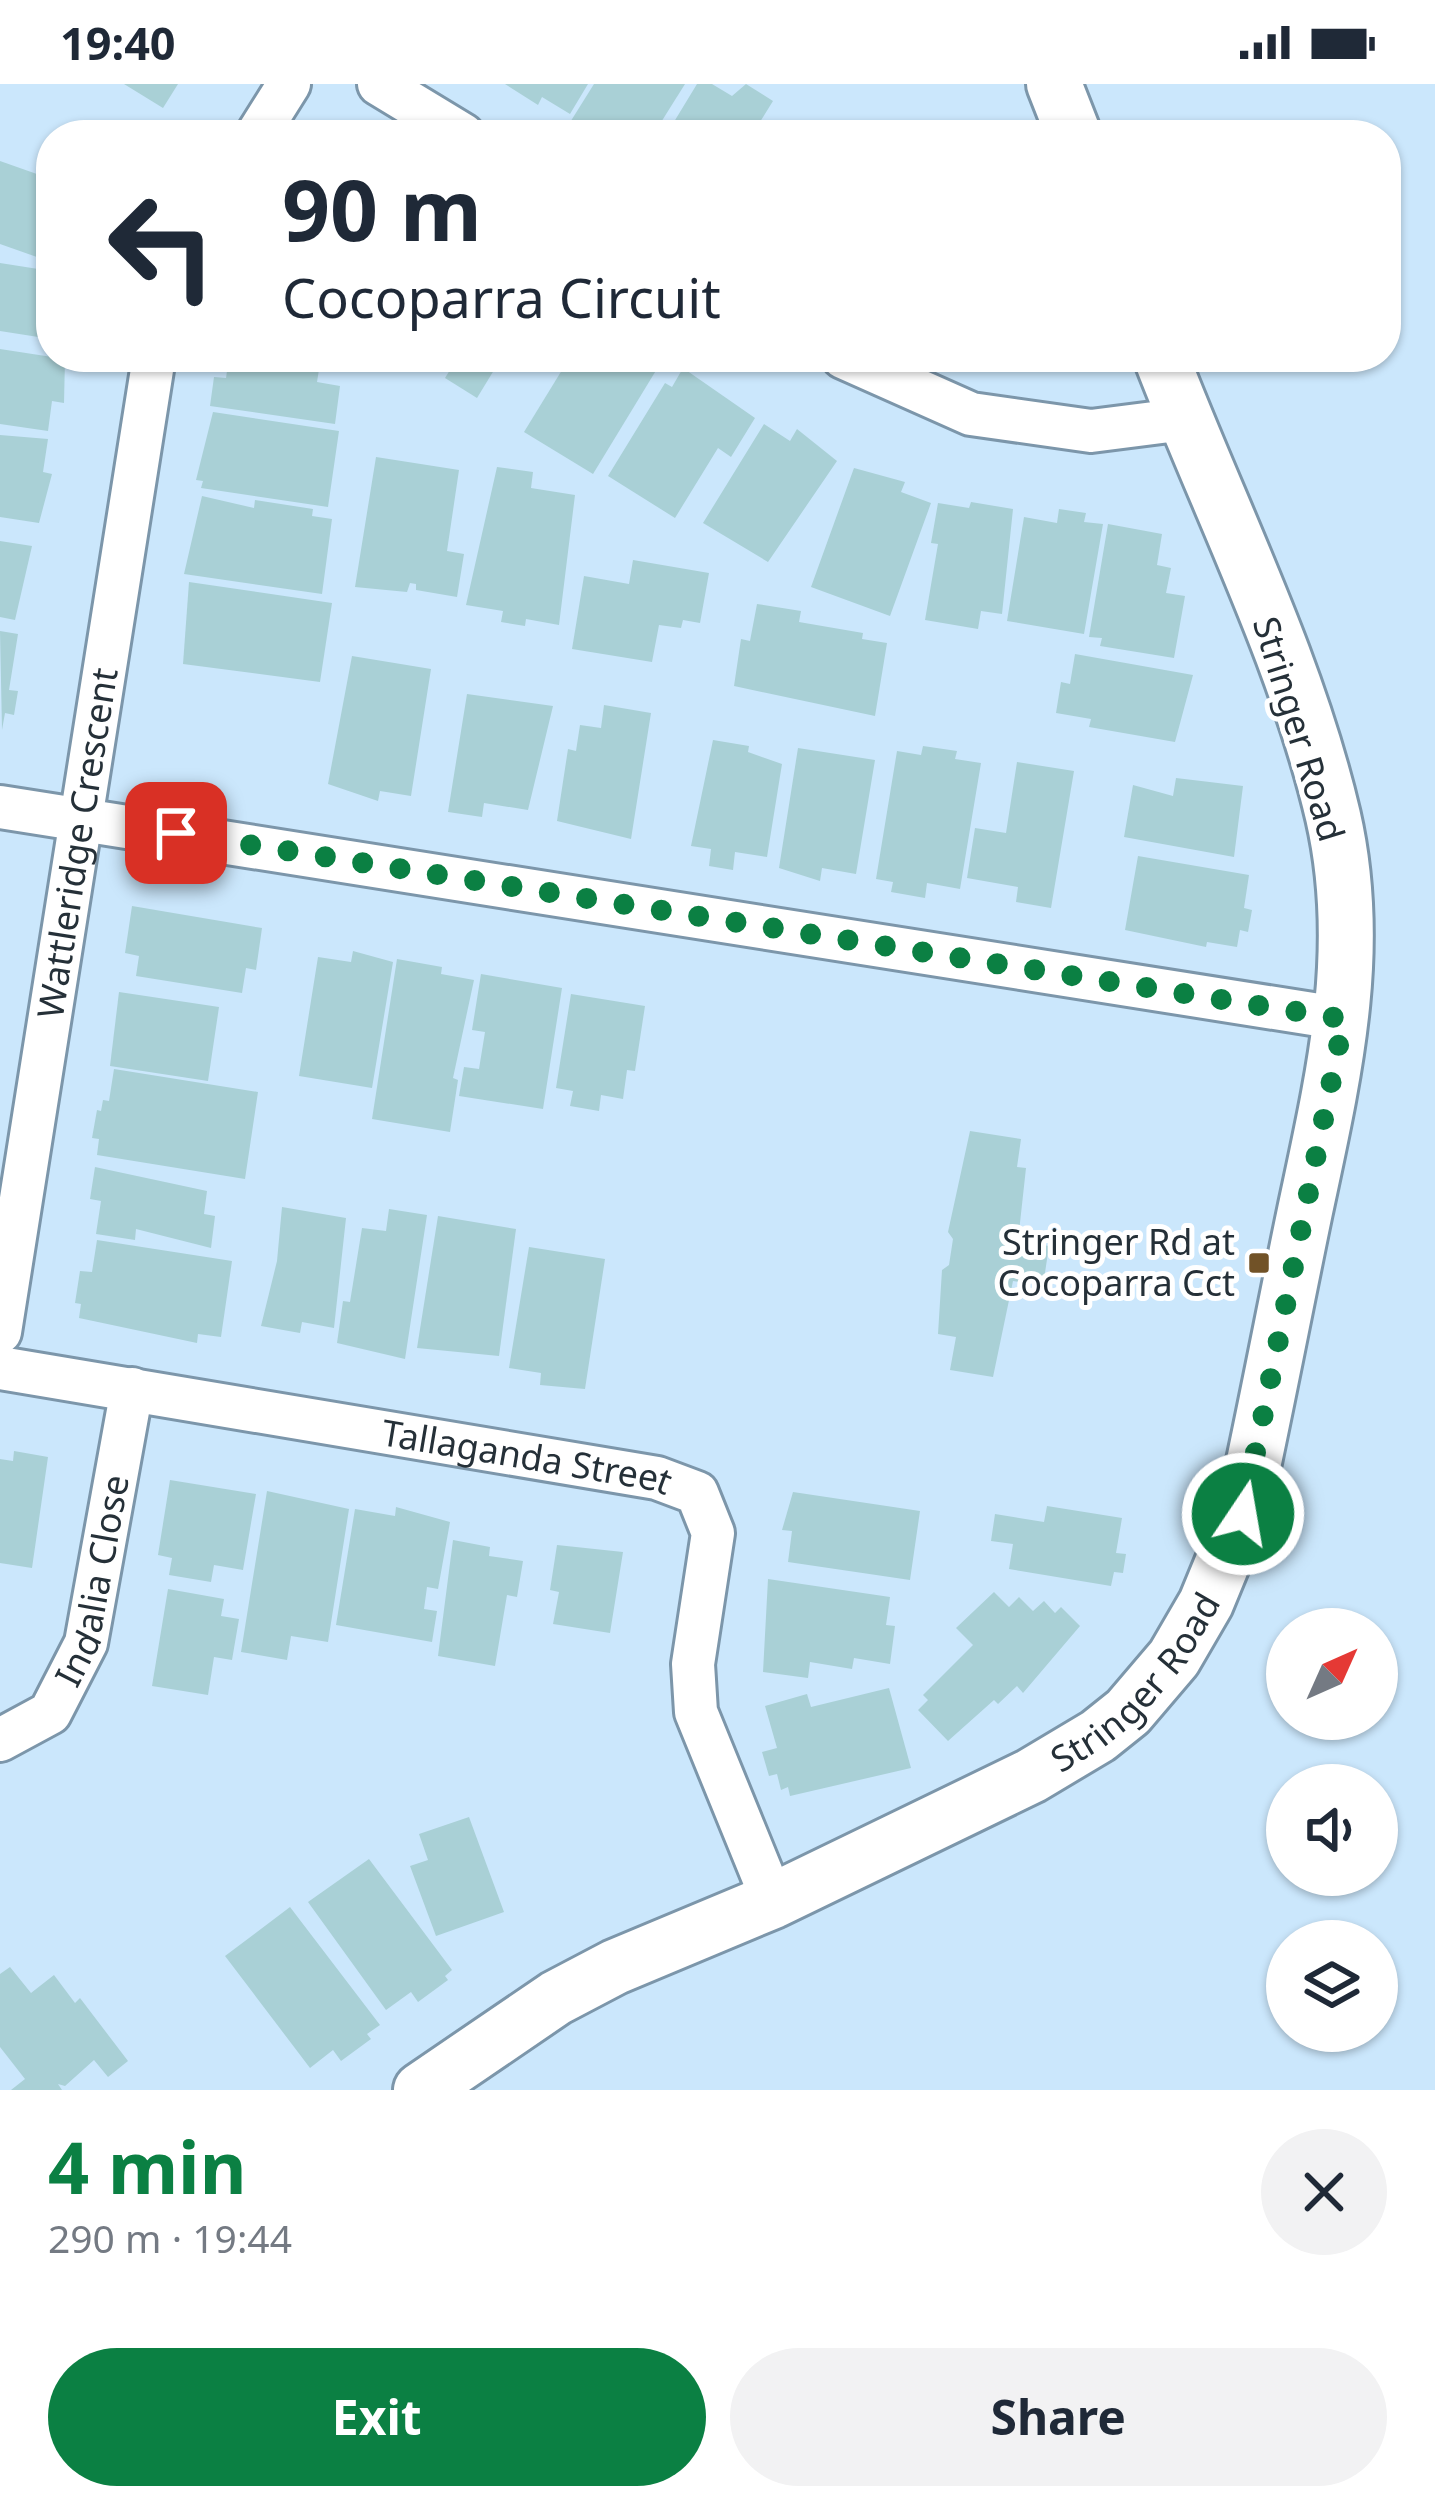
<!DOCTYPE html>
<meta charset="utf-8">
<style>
:root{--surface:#fff;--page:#f2f2f3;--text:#1f2937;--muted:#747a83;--accent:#0b8043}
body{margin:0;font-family:"Noto Sans",sans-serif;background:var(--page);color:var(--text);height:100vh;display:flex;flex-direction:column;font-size:45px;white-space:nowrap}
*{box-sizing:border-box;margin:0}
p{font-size:39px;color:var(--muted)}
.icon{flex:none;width:66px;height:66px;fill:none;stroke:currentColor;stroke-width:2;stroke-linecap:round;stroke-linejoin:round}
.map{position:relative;height:2006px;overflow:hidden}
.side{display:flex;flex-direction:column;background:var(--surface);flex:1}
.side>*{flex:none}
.banner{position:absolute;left:36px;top:36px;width:1365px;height:252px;border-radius:48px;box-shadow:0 3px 9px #0004;background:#fff;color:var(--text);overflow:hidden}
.needle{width:78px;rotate:45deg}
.buttons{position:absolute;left:1266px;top:1524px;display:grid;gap:24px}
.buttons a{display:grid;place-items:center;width:132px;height:132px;border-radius:50%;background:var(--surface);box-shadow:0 3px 9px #0004;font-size:60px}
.pin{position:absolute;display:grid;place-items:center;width:102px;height:102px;color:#fff;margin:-51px;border-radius:24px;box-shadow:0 6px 18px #0006}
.me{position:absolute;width:132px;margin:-66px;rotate:12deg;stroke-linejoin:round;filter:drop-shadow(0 0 9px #0008)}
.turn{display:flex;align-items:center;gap:42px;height:252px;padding:0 48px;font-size:54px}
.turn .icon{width:156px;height:156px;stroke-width:2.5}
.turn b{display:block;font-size:84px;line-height:102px}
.round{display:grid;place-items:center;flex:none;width:126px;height:126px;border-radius:63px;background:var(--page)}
.summary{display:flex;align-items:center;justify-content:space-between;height:204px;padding:0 48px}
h1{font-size:72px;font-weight:700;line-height:90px;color:var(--accent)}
.action{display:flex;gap:24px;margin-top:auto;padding:24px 48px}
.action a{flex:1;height:138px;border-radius:72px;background:var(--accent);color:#fff;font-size:48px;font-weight:700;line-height:138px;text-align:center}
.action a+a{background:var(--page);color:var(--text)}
.status{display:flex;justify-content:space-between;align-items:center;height:84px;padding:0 60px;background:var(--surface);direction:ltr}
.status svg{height:33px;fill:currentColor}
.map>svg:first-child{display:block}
.building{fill:#a9d0d6}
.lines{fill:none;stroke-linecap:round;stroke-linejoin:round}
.minor-casing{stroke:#7c96aa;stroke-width:48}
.tertiary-casing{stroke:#7c96aa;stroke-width:60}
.minor{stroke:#fff;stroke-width:42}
.tertiary{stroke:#fff;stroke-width:54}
.route{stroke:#0b8043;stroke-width:21;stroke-dasharray:0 37.8}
.poi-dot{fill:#715227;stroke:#fff;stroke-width:4.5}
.labels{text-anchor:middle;stroke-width:10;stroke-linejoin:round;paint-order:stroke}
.street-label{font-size:36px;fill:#253038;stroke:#fff}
.poi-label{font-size:36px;fill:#253038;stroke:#fff;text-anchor:end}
</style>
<div class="status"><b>19:40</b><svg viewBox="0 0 49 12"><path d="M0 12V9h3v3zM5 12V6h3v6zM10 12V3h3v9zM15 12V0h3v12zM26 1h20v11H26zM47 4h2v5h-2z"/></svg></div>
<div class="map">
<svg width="1435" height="2006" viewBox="0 0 1435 2006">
<rect width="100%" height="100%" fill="#cbe7fc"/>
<g class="building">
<polygon points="124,0 178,0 163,24"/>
<polygon points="505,0 588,0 570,30 542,13 538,21"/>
<polygon points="594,0 685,0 653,51 587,51 569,40"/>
<polygon points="697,0 712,0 732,12 746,0 773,17 752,51 666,51"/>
<polygon points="0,77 51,95 51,178 0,160"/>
<polygon points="0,179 51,187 51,255 0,247"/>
<polygon points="0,265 65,275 64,319 52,317 48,347 0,340"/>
<polygon points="229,273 321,273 317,298 340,302 335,340 210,322 214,293 226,294"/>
<polygon points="458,273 502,273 477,314 445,294"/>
<polygon points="570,273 663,275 593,390 524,348"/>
<polygon points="683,284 755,334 731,373 718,364 675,434 608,392 665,299 672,303"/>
<polygon points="213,328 339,347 328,423 201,404 203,397 196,396"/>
<polygon points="764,340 790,357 797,345 837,377 768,478 703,439"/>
<polygon points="0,351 48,355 43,388 52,390 39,439 0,433"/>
<polygon points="376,373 459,386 447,467 464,470 457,513 416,506 416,500 410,499 407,508 355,503"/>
<polygon points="497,383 533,388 531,404 575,411 559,541 526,535 525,542 501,538 503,527 466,521"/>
<polygon points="854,384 905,398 901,408 931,419 890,532 811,503"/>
<polygon points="202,412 254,424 255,416 313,425 312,432 332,435 322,510 184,490"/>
<polygon points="971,418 1013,425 1002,530 981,527 978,545 925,536 938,460 931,459 938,419 969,424"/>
<polygon points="1059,425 1086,429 1084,438 1103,440 1084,550 1007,537 1024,433 1057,439"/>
<polygon points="1108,440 1162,450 1157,481 1171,484 1166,509 1185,512 1174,574 1100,562 1102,554 1089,553"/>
<polygon points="0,457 32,462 15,536 0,533"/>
<polygon points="633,476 709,489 700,539 683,536 681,544 659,541 652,578 572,565 584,492 629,500"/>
<polygon points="189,498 332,519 320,598 183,580"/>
<polygon points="757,520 801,527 799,538 863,549 862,555 887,559 875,632 734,602 741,555 750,557"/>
<polygon points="0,547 18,550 9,606 18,607 14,631 5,629 2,646"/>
<polygon points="1075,570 1193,591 1175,658 1089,643 1091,635 1056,629 1061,598 1070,600"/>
<polygon points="352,572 431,585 411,712 380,707 378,717 328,700"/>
<polygon points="467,610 553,622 528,726 484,719 482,733 448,728"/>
<polygon points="604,621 651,629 631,755 557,737 568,665 576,667 580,641 601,644"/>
<polygon points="713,656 749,662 748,668 782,680 767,773 735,768 733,786 709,782 711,765 691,762"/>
<polygon points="923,662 957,667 955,675 981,679 960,805 927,799 925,814 891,808 893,798 876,795 897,667 921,671"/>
<polygon points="798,664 875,676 856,790 822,784 820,797 779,784"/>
<polygon points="1017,678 1074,687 1051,824 1016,818 1018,803 967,794 975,744 1006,749"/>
<polygon points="1176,694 1243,702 1234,773 1124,753 1133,701 1173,712"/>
<polygon points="1138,772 1249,791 1244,824 1252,826 1248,848 1240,846 1237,863 1207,858 1206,863 1125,846"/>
<polygon points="132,822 262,844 256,886 246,884 242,909 136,892 139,872 125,869"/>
<polygon points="353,867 393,878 372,1004 299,992 318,873 351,878"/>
<polygon points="397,875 442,883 441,890 474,896 453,994 458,996 450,1048 372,1035"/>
<polygon points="481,890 562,904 543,1025 459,1012 464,983 479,985 485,948 472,946"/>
<polygon points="119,908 219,923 208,997 110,982"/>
<polygon points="571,910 645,922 635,987 627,986 623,1015 601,1011 599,1027 570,1022 573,1007 556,1004"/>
<polygon points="114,985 258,1008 245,1095 97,1071 99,1055 92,1054 97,1026 101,1027 103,1016 109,1017"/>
<polygon points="970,1047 1021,1055 1017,1083 1026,1084 1018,1157 1049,1162 1043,1202 1013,1197 993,1293 950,1286 956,1253 938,1250 942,1186 949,1181 953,1155 948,1148"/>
<polygon points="95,1083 207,1107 204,1130 215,1132 211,1164 136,1145 135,1156 96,1150 101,1117 90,1115"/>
<polygon points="282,1123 346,1134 334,1244 302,1238 300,1249 261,1242 277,1177"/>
<polygon points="389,1125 427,1131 405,1275 337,1259 343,1217 350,1218 362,1144 386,1147"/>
<polygon points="438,1132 516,1145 499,1272 417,1264"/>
<polygon points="97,1156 232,1177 221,1253 198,1250 197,1259 79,1234 81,1220 75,1219 80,1187 92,1188"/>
<polygon points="529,1163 605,1175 585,1305 540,1301 541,1289 509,1284"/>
<polygon points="14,1367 48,1373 32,1484 0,1479 0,1375 13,1377"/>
<polygon points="170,1396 256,1410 243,1486 214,1481 211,1498 169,1491 172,1474 158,1471"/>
<polygon points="267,1407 349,1425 328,1558 291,1552 287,1576 241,1568"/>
<polygon points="793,1408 920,1427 910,1496 788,1478 792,1447 782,1446"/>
<polygon points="1047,1422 1122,1434 1116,1469 1126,1470 1123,1489 1114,1488 1111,1502 1009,1485 1013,1460 991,1457 995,1430 1044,1438"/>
<polygon points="396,1423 450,1438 438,1505 427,1503 424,1525 437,1527 432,1558 336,1541 355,1425 395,1432"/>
<polygon points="453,1456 490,1463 489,1472 523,1477 517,1513 507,1511 495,1582 438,1572"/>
<polygon points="557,1461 623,1468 610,1549 553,1540 559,1508 550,1506"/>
<polygon points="768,1495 890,1513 886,1541 895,1542 890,1580 854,1574 852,1585 810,1578 808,1594 763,1588"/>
<polygon points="168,1505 224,1515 221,1532 239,1535 232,1576 214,1573 208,1611 152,1602"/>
<polygon points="994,1508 1009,1523 1019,1513 1033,1527 1044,1517 1055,1529 1061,1523 1080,1542 1023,1609 1017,1602 998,1620 994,1616 948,1657 918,1626 928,1616 923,1611 973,1561 956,1544"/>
<polygon points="889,1604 911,1684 790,1712 788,1703 781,1706 777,1690 769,1692 762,1668 777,1664 765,1622 807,1610 811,1623"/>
<polygon points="469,1733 504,1828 436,1852 410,1782 428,1776 419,1750"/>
<polygon points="369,1775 452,1886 445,1892 448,1896 418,1918 411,1908 386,1926 308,1818"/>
<polygon points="290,1823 380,1941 367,1950 371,1955 341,1977 333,1966 310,1984 225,1872"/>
<polygon points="10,1883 31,1909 54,1891 75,1919 80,1914 128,1977 108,1993 94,1976 65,2002 58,2000 62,2006 11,2006 25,1995 0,1963 0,1890"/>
</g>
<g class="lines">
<defs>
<g id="minor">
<polyline points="379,0 463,51"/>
<polyline points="257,51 289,0"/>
<polyline points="843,273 971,330 1091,347 1185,335"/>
<polyline points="0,723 1344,935"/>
<path id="s1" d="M0,1248l154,-975"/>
<path id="s2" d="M0,1284l657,110 40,15 16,40 -20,131 3,48 77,189"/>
<path id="s3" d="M0,1656l50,-27 36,-70 46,-254"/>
</g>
<g id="tertiary">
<polyline points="1054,0 1074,51"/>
<path id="s4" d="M421,2006l135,-92 59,-31 158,-66 258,-125 67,-40 30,-24 46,-54 32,-55 37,-90c22,-100 41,-201 62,-302 28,-132 59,-260 28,-395 -37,-158 -114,-308 -172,-459"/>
</g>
</defs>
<use href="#minor" class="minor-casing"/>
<use href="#tertiary" class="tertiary-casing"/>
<use href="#minor" class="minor"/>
<use href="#tertiary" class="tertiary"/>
</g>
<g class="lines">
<polyline class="route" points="176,749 1344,935 1243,1430"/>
</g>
<rect class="poi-dot" x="1247" y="1167" width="24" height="24" rx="6"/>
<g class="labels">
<g class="street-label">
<text transform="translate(1299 645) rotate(73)" y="13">Stringer Road</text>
<text dy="13" stroke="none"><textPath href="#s1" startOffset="495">Wattleridge Crescent</textPath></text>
<text dy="13" stroke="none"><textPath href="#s2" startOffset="534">Tallaganda Street</textPath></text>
<text dy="13" stroke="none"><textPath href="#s3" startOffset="198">Indalia Close</textPath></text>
<text dy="13" stroke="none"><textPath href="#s4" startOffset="831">Stringer Road</textPath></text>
</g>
<g class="poi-label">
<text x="1235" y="1171">Stringer Rd at<tspan x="1235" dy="41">Cocoparra Cct</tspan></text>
</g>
</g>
</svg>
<div class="buttons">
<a><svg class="needle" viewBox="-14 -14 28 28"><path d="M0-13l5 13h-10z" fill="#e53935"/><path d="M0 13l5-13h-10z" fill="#747a83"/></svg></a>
<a><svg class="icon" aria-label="sound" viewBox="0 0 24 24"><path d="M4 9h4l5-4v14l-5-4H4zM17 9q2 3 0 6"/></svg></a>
<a><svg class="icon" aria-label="layers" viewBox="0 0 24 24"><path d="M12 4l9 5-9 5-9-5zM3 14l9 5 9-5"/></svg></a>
</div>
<div class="pin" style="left:176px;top:749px;background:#d93025"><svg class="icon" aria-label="arrive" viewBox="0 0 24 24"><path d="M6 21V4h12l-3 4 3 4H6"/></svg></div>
<svg class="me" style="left:1243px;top:1430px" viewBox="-20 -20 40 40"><circle r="17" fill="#0b8043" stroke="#fff" stroke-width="3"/><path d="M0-11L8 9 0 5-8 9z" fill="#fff"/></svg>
<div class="banner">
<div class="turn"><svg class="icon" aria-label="left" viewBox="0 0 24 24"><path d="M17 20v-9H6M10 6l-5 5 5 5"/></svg><div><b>90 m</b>Cocoparra Circuit</div></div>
</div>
</div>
<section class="side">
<div class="summary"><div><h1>4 min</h1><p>290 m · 19:44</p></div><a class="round"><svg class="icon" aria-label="close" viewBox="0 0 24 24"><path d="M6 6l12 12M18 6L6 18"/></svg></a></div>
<div class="action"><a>Exit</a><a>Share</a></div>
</section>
